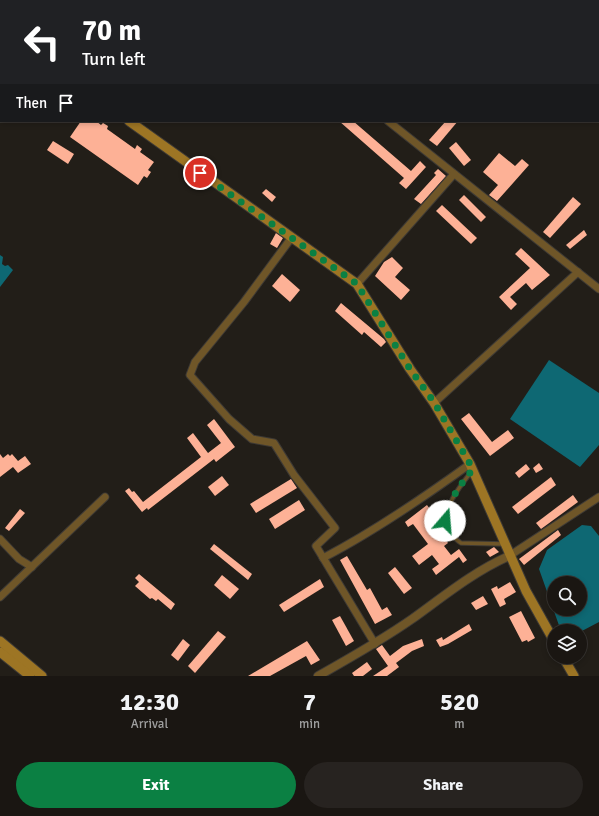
<!DOCTYPE html>
<style>
:root{--surface:#1a1612;--page:#272320;--text:#f1f3f6;--muted:#9f9f9f;--line:#383532;--accent:#0b8043}
body{margin:0;font-family:Signika,sans-serif;background:var(--page);color:var(--text);height:100vh;display:flex;flex-direction:column;font-size:15px;white-space:nowrap}
*{box-sizing:border-box;margin:0}
p{font-size:13px;color:var(--muted)}
.icon{flex:none;width:22px;height:22px;fill:none;stroke:currentColor;stroke-width:2;stroke-linecap:round;stroke-linejoin:round}
.map{position:relative;height:676px;overflow:hidden}
.drawer{display:flex;flex-direction:column;background:var(--surface);flex:1}
.drawer>*{flex:none}
.banner{position:absolute;left:0px;top:0px;width:599px;height:122px;box-shadow:0 2px 6px #0003,0 0 0 1px var(--line);background:#202124;color:#fff;overflow:hidden}
.buttons{position:absolute;left:547px;top:576px;display:grid;gap:8px}
.buttons a{display:grid;place-items:center;width:40px;height:40px;border-radius:50%;background:var(--surface);box-shadow:0 2px 6px #0003,0 0 0 1px var(--line);font-size:20px}
.pin{position:absolute;display:grid;place-items:center;width:34px;height:34px;color:#fff;margin:-17px;border:2px solid #fff;border-radius:50%;box-shadow:0 1px 4px #0007}
.me{position:absolute;width:44px;margin:-22px;rotate:18deg;stroke-linejoin:round;filter:drop-shadow(0 0 3px #0008)}
.turn{display:flex;align-items:center;gap:14px;height:84px;padding:0 16px;font-size:18px}
.turn .icon{width:52px;height:52px;stroke-width:2.5}
.turn b{display:block;font-size:28px;line-height:34px}
.then{display:flex;align-items:center;height:38px;padding:0 16px;background:#0003;gap:8px;font-size:15px}
.eta{display:flex;justify-content:space-evenly;align-items:center;height:68px;text-align:center}
.eta b{font-size:24px;font-weight:700;line-height:28px}
.cta{display:flex;gap:8px;margin-top:auto;padding:8px 16px}
.cta a{flex:1;height:46px;border-radius:24px;background:var(--accent);color:#fff;font-size:16px;font-weight:700;line-height:46px;text-align:center}
.cta a+a{background:var(--page);color:var(--text)}
.map>svg:first-child{display:block}
.water{fill:#0e6873;fill-rule:evenodd}
.building{fill:#fdb196}
.lines{fill:none;stroke-linecap:round;stroke-linejoin:round}
.service-casing{stroke:#3e3a35;stroke-width:5.5}
.minor-casing{stroke:#3e3a35;stroke-width:9}
.tertiary-casing{stroke:#3e3a35;stroke-width:10}
.secondary-casing{stroke:#3e3a35;stroke-width:11}
.service{stroke:#6f5628;stroke-width:3.5}
.minor{stroke:#6f5628;stroke-width:7}
.tertiary{stroke:#6f5628;stroke-width:8}
.secondary{stroke:#9d7524;stroke-width:9}
.route{stroke:#0b8043;stroke-width:7;stroke-dasharray:0 12.6}
</style>
<div class="map">
<svg width="599" height="676" viewBox="0 0 599 676">
<rect width="100%" height="100%" fill="#221e18"/>
<g class="water">
<polygon points="0,255 3,257 2,264 5,266 8,265 13,270 0,287"/>
<polygon points="549,360 599,393 599,445 580,467 510,419"/>
<path d="M582,525l9,1 8,10v86l-19,10v-1h-19l-22,-62 8,-19zM554,583h26v26h-26z"/>
</g>
<g class="building">
<polygon points="81,121 96,121 101,125 103,123 108,126 107,129 135,149 137,145 142,149 140,152 154,162 148,170 151,172 147,178 144,176 138,185 70,137"/>
<polygon points="339,121 353,121 411,171 420,161 426,167 406,189 399,183 404,178"/>
<polygon points="446,121 458,121 437,146 429,140"/>
<polygon points="53,141 74,154 68,164 47,150"/>
<polygon points="456,142 471,160 464,166 449,148"/>
<polygon points="499,153 515,166 522,159 529,165 497,201 489,195 498,185 483,172"/>
<polygon points="438,169 446,176 421,204 414,199 436,175 434,173"/>
<polygon points="266,189 276,197 272,202 262,193"/>
<polygon points="464,195 486,217 481,222 459,200"/>
<polygon points="573,197 581,204 550,238 543,232"/>
<polygon points="442,205 477,238 471,244 436,211"/>
<polygon points="584,230 587,235 570,249 566,245"/>
<polygon points="276,233 283,238 277,248 270,244"/>
<polygon points="521,248 550,275 532,290 526,283 510,297 517,304 511,310 499,297 530,268 515,254"/>
<polygon points="392,257 403,268 395,277 410,290 401,300 375,276 384,262"/>
<polygon points="282,274 300,290 290,302 272,286"/>
<polygon points="341,303 384,339 386,342 381,347 364,332 362,335 335,311"/>
<polygon points="469,413 492,442 508,430 514,438 490,456 461,419"/>
<polygon points="214,419 235,447 216,462 214,459 148,510 147,508 142,512 125,491 129,488 132,492 134,491 143,502 201,457 187,438 193,433 208,453 221,443 207,425"/>
<polygon points="0,454 3,458 8,454 10,456 12,454 18,461 25,456 31,464 18,473 13,467 0,477"/>
<polygon points="539,463 543,469 536,473 533,468"/>
<polygon points="526,464 530,469 519,478 515,473"/>
<polygon points="222,476 229,485 215,496 208,487"/>
<polygon points="551,477 556,485 518,514 512,507"/>
<polygon points="291,479 297,488 256,513 250,504"/>
<polygon points="573,495 578,502 541,529 536,523"/>
<polygon points="299,500 305,510 275,529 269,519"/>
<polygon points="427,505 441,524 437,527 448,543 444,546 451,555 459,549 467,560 463,563 459,557 436,575 432,569 439,564 432,555 419,565 412,556 428,544 413,524 408,527 405,522"/>
<polygon points="20,509 25,513 9,531 5,528"/>
<polygon points="558,530 561,535 524,565 519,559"/>
<polygon points="214,544 252,574 248,580 210,549"/>
<polygon points="494,547 499,552 490,557 486,552"/>
<polygon points="347,556 367,590 370,588 382,610 387,607 392,615 375,624 340,560"/>
<polygon points="395,567 412,588 404,594 388,573"/>
<polygon points="139,574 175,604 171,610 158,599 156,601 152,598 150,599 135,586 139,582 135,578"/>
<polygon points="222,575 239,589 230,599 214,585"/>
<polygon points="320,579 324,587 284,612 279,605"/>
<polygon points="510,582 516,592 504,599 506,604 500,607 491,589 497,586 498,589"/>
<polygon points="483,596 488,604 476,610 471,603"/>
<polygon points="521,611 535,638 528,642 527,640 522,642 509,617"/>
<polygon points="340,616 354,641 346,646 332,620"/>
<polygon points="469,624 472,630 448,644 440,647 436,640 442,637 443,640"/>
<polygon points="218,631 226,637 195,673 188,666"/>
<polygon points="183,639 190,645 178,661 171,655"/>
<polygon points="422,639 424,646 412,651 396,663 399,667 387,676 373,676 388,666 376,649 382,645 390,656 403,646"/>
<polygon points="307,641 320,660 311,665 306,656 270,676 248,676"/>
<polygon points="367,662 372,669 363,676 354,676 352,673"/>
</g>
<g class="lines">
<defs>
<path id="service" d="M472,471c-17,21 -42,52 -11,72l43,1"/>
<g id="minor">
<polyline points="234,0 235,1"/>
<polyline points="388,121 599,289"/>
<polyline points="292,237 244,302 195,362 190,375 229,419 252,439 274,443 294,475 335,528 316,546 375,644"/>
<polyline points="357,284 454,174"/>
<polyline points="434,403 578,272"/>
<polyline points="0,539 19,559 32,567"/>
<polyline points="509,556 599,497"/>
<path d="M323,558c52,-27 100,-60 147,-94"/>
<polyline points="0,597 105,497"/>
</g>
<g id="tertiary">
<polyline points="596,0 597,1"/>
<path d="M318,676c32,-18 64,-36 94,-57 32,-23 61,-47 97,-63"/>
</g>
<g id="secondary">
<polyline points="33,0 34,1"/>
<polyline points="129,121 357,284 410,369 434,403 470,464 526,591 554,641"/>
<polyline points="0,641 42,676"/>
<polyline points="0,652 30,676"/>
<polyline points="563,657 574,676"/>
</g>
</defs>
<use href="#service" class="service-casing"/>
<use href="#minor" class="minor-casing"/>
<use href="#tertiary" class="tertiary-casing"/>
<use href="#secondary" class="secondary-casing"/>
<use href="#service" class="service"/>
<use href="#minor" class="minor"/>
<use href="#tertiary" class="tertiary"/>
<use href="#secondary" class="secondary"/>
</g>
<g class="lines">
<path class="route" d="M200,173l157,111 53,85 24,33 39,67c-13,16 -25,32 -28,52"/>
</g>
</svg>
<div class="buttons">
<a><svg class="icon" aria-label="search" viewBox="0 0 24 24"><circle cx="10" cy="10" r="6"/><path d="M15 15l6 6"/></svg></a>
<a><svg class="icon" aria-label="layers" viewBox="0 0 24 24"><path d="M12 4l9 5-9 5-9-5zM3 14l9 5 9-5"/></svg></a>
</div>
<div class="pin" style="left:200px;top:173px;background:#d93025"><svg class="icon" aria-label="arrive" viewBox="0 0 24 24"><path d="M6 21V4h12l-3 4 3 4H6"/></svg></div>
<svg class="me" style="left:445px;top:521px" viewBox="-20 -20 40 40"><circle r="19" fill="#fff"/><path d="M0-13L10 11 0 6-10 11z" fill="#0b8043"/></svg>
<div class="banner">
<div class="turn"><svg class="icon" aria-label="left" viewBox="0 0 24 24"><path d="M17 20v-9H6M10 6l-5 5 5 5"/></svg><div><b>70 m</b>Turn left</div></div>
<div class="then">Then<svg class="icon" aria-label="arrive" viewBox="0 0 24 24"><path d="M6 21V4h12l-3 4 3 4H6"/></svg></div>
</div>
</div>
<section class="drawer">
<div class="eta">
<div><b>12:30</b><p>Arrival</p></div>
<div><b>7</b><p>min</p></div>
<div><b>520</b><p>m</p></div>
</div>
<div class="cta"><a>Exit</a><a>Share</a></div>
</section>
